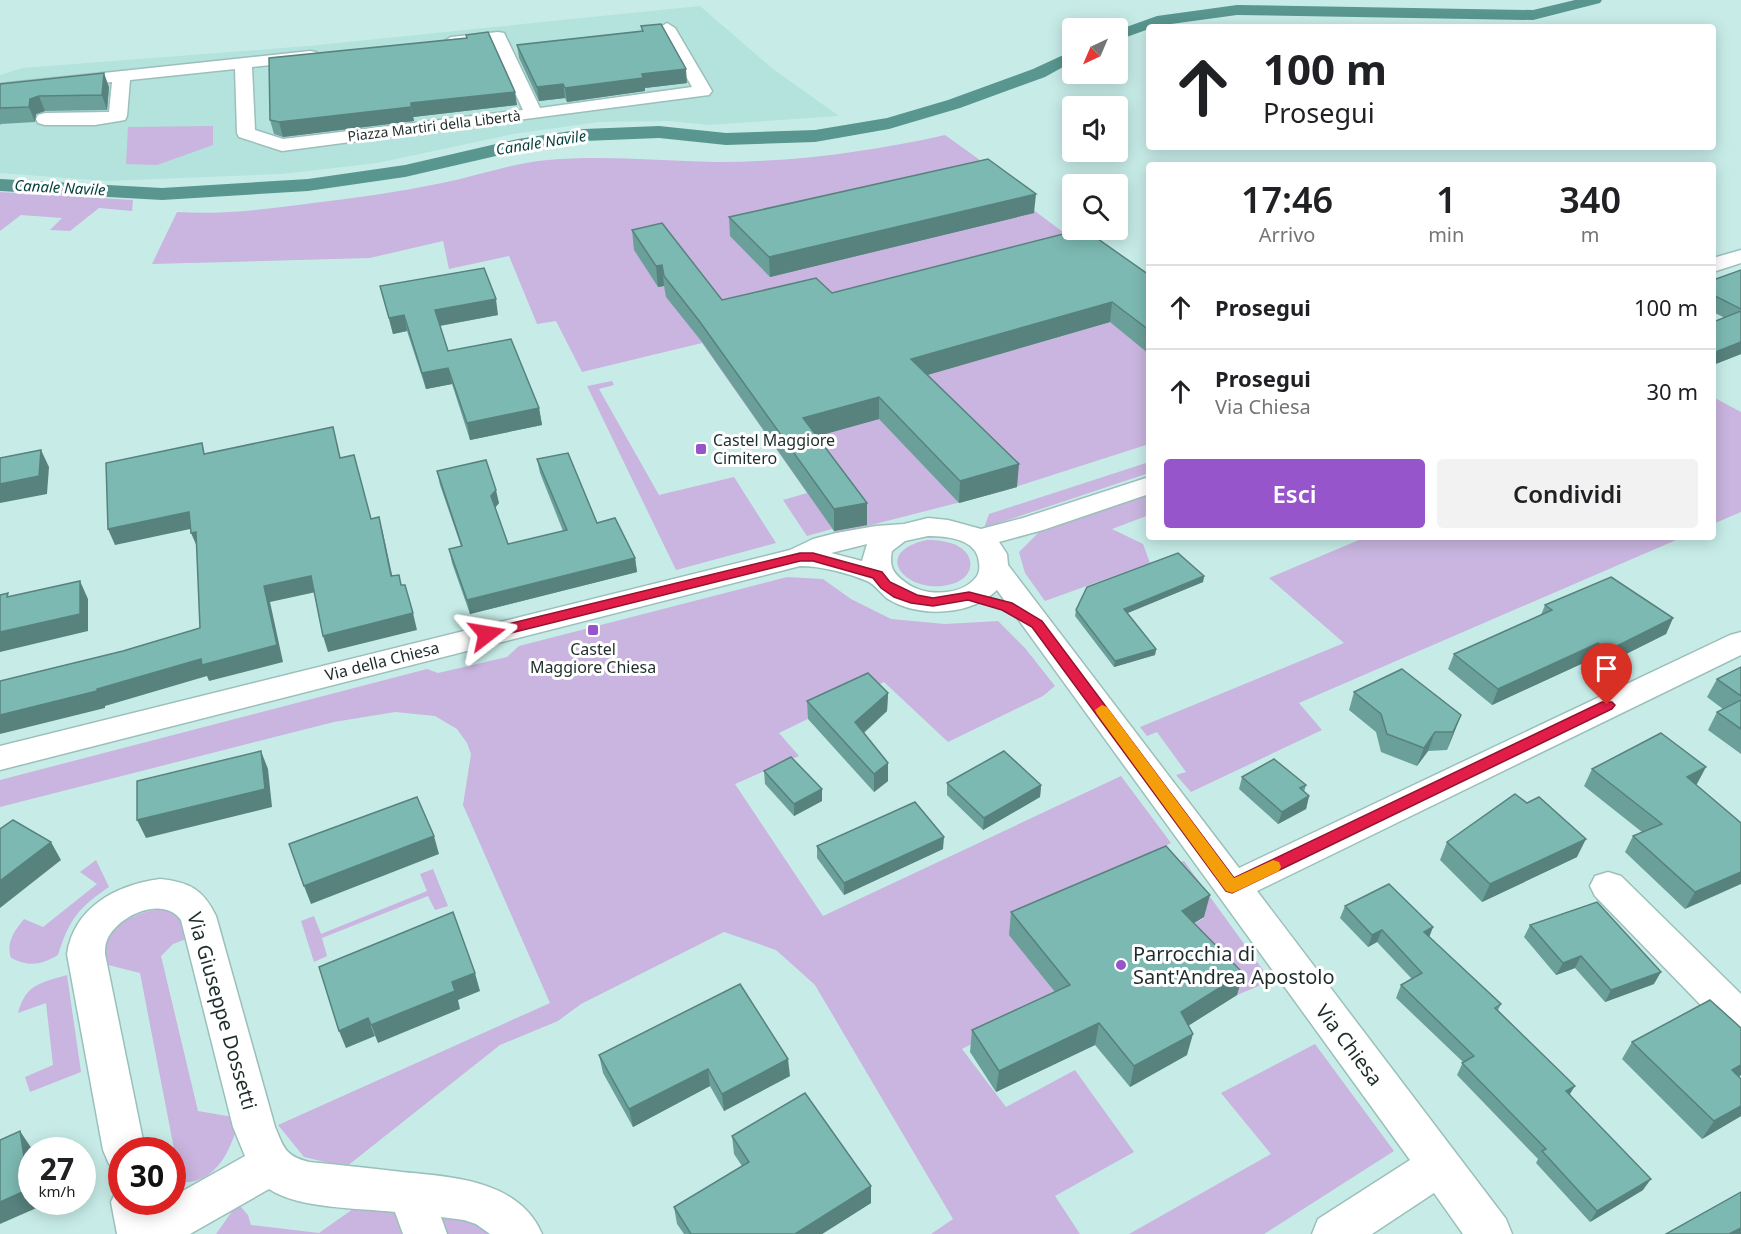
<!DOCTYPE html>
<html lang="it">
<meta charset="utf-8">
<style>
:root{--surface:#fff;--page:#f2f2f2;--text:#202124;--muted:#757577;--line:#e0e0e0;--accent:#9755cb}
body{margin:0;font-family:"Noto Sans",sans-serif;background:var(--page);color:var(--text);height:100vh;display:flex;flex-direction:column;font-size:22px;white-space:nowrap}
*{box-sizing:border-box;margin:0}
p{font-size:20px;color:var(--muted)}
.icon{flex:none;width:33px;height:33px;fill:none;stroke:currentColor;stroke-width:2;stroke-linecap:round;stroke-linejoin:round}
.map{position:relative;flex:1;overflow:hidden}
.side{position:absolute;left:1146px;top:162px;width:570px;height:378px;display:flex;flex-direction:column;background:var(--surface);border-radius:6px;box-shadow:0 3px 15px #0003}
.side>*{flex:none}
.top-card{position:absolute;left:1146px;top:24px;width:570px;height:126px;border-radius:6px;box-shadow:0 3px 15px #0003;background:#fff;color:var(--text);overflow:hidden}
.needle{width:39px;rotate:224deg}
.fabs{position:absolute;left:1062px;top:18px;display:grid;gap:12px}
.fabs a{display:grid;place-items:center;width:66px;height:66px;border-radius:6px;background:var(--surface);box-shadow:0 3px 15px #0003;font-size:30px}
.speed{position:absolute;left:18px;top:1137px;display:flex;gap:12px;font-size:30px;font-weight:700;text-align:center}
.speed>*{display:grid;place-content:center;width:78px;height:78px;border-radius:50%;background:var(--surface);box-shadow:0 3px 15px #0003;line-height:1}
.speed small{font-size:15px;font-weight:400}
.speed .limit{border:9px solid #d22;background:#fff;color:#111}
.pin{position:absolute;display:grid;place-items:center;width:51px;height:51px;color:#fff;margin:-62px -26px;border-radius:50% 50% 50% 0;rotate:-45deg;box-shadow:0 0 6px #0007}
.pin .icon{rotate:45deg}
.me{position:absolute;width:66px;margin:-33px;rotate:76deg;stroke-linejoin:round;filter:drop-shadow(0 0 4px #0008)}
.turn{display:flex;align-items:center;gap:21px;height:126px;padding:0 18px;font-size:27px}
.turn .icon{width:78px;height:78px;stroke-width:2.5}
.turn b{display:block;font-size:42px;line-height:51px}
.eta{display:flex;justify-content:space-evenly;align-items:center;height:102px;text-align:center}
.eta b{font-size:36px;font-weight:600;line-height:42px}
.button{display:flex;gap:12px;margin-top:auto;padding:12px 18px}
.button a{flex:1;height:69px;border-radius:6px;background:var(--accent);color:#fff;font-size:24px;font-weight:600;line-height:69px;text-align:center}
.button a+a{background:var(--page);color:var(--text)}
ul{padding:0;list-style:none}
li{display:flex;align-items:center;gap:18px;height:84px;padding:0 18px;border-top:2px solid var(--line)}
li div{flex:1}
li b{display:block;font-size:22px}
li em{font-style:normal}
.map>svg:first-child{display:block}
.built{fill:#b4e2dc}
.green{fill:#c9b5df}
.lines{fill:none;stroke-linecap:round;stroke-linejoin:round}
.canal{fill:#599690;fill-rule:evenodd}
.minor-casing{stroke:#9bbfbb;stroke-width:3}
.minor{fill:#fff;fill-rule:evenodd}
.wall{fill:#6b9f99}
.shaded-wall{fill:#57827d}
.building{fill:#7cb9b2;stroke:#57827d;stroke-width:1.5}
.route{fill:#e11d48;stroke:#92132f;stroke-width:1.5}
.slow{fill:#f59e0b}
.poi-dot{fill:#9755cb;stroke:#fff;stroke-width:2}
.labels{text-anchor:middle;stroke-width:6;stroke-linejoin:round;paint-order:stroke}
.far-street-label{font-size:14px;fill:#1e2d2b;stroke:#fff}
.far-water-label{font-size:15px;font-style:italic;fill:#023f3a;stroke:#fff}
.poi-label{font-size:16px;fill:#1e2d2b;stroke:#fff;text-anchor:start}
.street-label{font-size:16px;fill:#1e2d2b;stroke:#fff}
.near-poi-label{font-size:20px;fill:#1e2d2b;stroke:#fff;text-anchor:start}
.near-street-label{font-size:20px;fill:#1e2d2b;stroke:#fff}
</style>
<div class="map">
<svg width="1741" height="1234" viewBox="0 0 1741 1234">
<rect width="100%" height="100%" fill="#c7ece8"/>
<polygon class="built" points="700,6 773,69 839,116 708,125 670,121 599,122 513,134 377,163 282,174 107,181 0,173 0,75 22,68 308,46"/>
<g class="green">
<polygon points="213,126 213,145 157,165 126,164 128,127"/>
<path d="M945,135l46,33v10l158,119v147l-149,48 -164,42 -4,-5 -25,7 -24,-36 24,-7 -105,-150 -120,29 -26,-51 -19,3 -28,-68 -60,13 -6,-28 -73,17 -218,6 25,-52c45,3 91,-3 136,-9 43,-5 86,-11 129,-20 36,-7 70,-20 106,-23 56,-5 112,1 168,2 77,0 154,-10 229,-27z"/>
<polygon points="0,192 133,200 132,211 99,208 70,231 50,230 62,218 21,215 0,231"/>
<polygon points="612,381 614,385 599,389 659,495 734,477 776,543 676,570 587,386"/>
<polygon points="1713,397 1741,412 1741,512 1713,524"/>
<polygon points="1149,462 1149,473 984,528 989,514"/>
<polygon points="1149,495 1149,515 1112,529 1143,544 1150,563 1045,601 1025,573 1019,552 1040,531"/>
<polygon points="1366,537 1683,537 1299,703 1322,730 1191,792 1176,775 1186,772 1157,732 1147,736 1140,727 1344,643 1269,578"/>
<path d="M927,540c11,0 21,1 31,6 18,10 16,30 -3,37 -44,16 -89,-30 -28,-43z"/>
<polygon points="787,577 823,579 851,599 891,619 945,624 998,621 1025,648 1055,686 1043,696 948,742 884,682 779,733 799,756 735,784 823,916 1121,776 1171,843 1142,859 1059,998 962,1049 1006,1107 1075,1070 1134,1152 1055,1196 1080,1234 931,1234 953,1219 815,985 776,950 724,932 581,1004 558,1021 500,1045 346,1167 304,1157 278,1125 550,1003 463,805 471,754 467,743 457,729 435,716 395,712 334,722 0,807 0,780 427,669 438,673 507,657 519,646"/>
<path d="M96,860l13,27c-31,21 -40,33 -51,68 -17,10 -29,12 -47,3 -5,-16 3,-26 13,-39l19,8 54,-43 -17,-12z"/>
<polygon points="1184,861 1271,981 1237,995 1177,933 1204,918 1161,868"/>
<polygon points="433,869 448,906 435,910 428,896 322,938 327,956 314,962 301,921 314,916 321,934 427,891 420,874"/>
<path d="M168,909l12,6 9,23 -16,6 -12,12 37,155 41,7c-5,23 -16,53 -41,62 -7,3 -16,2 -24,3l-1,-25 2,-4 -35,-181 -36,-9v-24c19,-21 35,-30 64,-31z"/>
<path d="M67,975l14,97 -51,20 -5,-15 28,-12 -7,-62 -28,10c8,-29 22,-30 49,-38z"/>
<polygon points="1315,1044 1394,1151 1264,1234 1129,1234 1271,1154 1221,1093"/>
<polygon points="360,1204 393,1209 414,1234 216,1234 233,1210 240,1206 248,1215 251,1225 319,1233"/>
<polygon points="457,1212 493,1234 443,1234 439,1216"/>
</g>
<g class="lines">
<g class="canal">
<polygon points="1575,0 1602,0 1600,3 1533,20 1237,15 1149,27 1149,29 1118,40 1118,30 1157,16 1237,5 1533,10"/>
<polygon points="1072,51 1072,62 1045,77 960,108 889,129 815,142 726,145 659,138 584,141 518,151 405,177 308,191 162,200 0,191 0,179 162,188 308,179 405,165 518,139 584,129 659,126 726,133 815,130 887,118 948,100 1033,69"/>
</g>
<defs>
<g id="minor">
<polygon points="667,23 675,28 712,91 709,95 282,151 239,137 237,133 235,69 130,80 127,116 125,120 95,125 45,125 38,123 36,119 38,115 45,113 109,112 112,82 0,94 0,84 310,51 316,52 319,56 316,60 310,61 252,67 255,130 283,139 523,110 492,43 451,47 445,46 443,42 451,37 498,32 504,33 540,108 692,87 659,28"/>
<polygon points="1741,250 1741,263 1713,272 1713,258"/>
<path d="M1149,477v17l-106,36 -44,12 8,12 1,11 231,303 491,-233 11,-3v23l-484,236 249,328 6,15h-49l-29,-41 -62,41h-60l6,-15 92,-59 -413,-570c-26,26 -78,28 -109,9 -7,-5 -13,-15 -21,-18 -19,-8 -46,-15 -67,-15l-800,204v-24l790,-196 23,-11 23,-6 40,-7 28,-2 24,-6 20,2 33,9 42,-11zM928,536c19,0 50,3 51,27 1,4 0,10 -2,13 -15,21 -54,21 -72,6 -12,-9 -16,-15 -13,-31l13,-10zM867,544l-5,17 -31,-8z"/>
<polygon points="1608,872 1621,876 1741,994 1741,1037 1727,1032 1595,896 1590,886 1595,876"/>
<path d="M160,879c29,3 43,10 56,37l59,211c9,21 10,29 34,35 31,3 62,6 93,10 51,5 117,8 140,62h-52l-14,-10 -12,-4 -23,-3 6,17h-44l-8,-22c-36,-4 -96,-3 -126,-23l-79,45h-73l-6,-32 7,-15 4,-1v16h33l1,4 8,-4h8v-5l73,-41 -12,-29 -52,-207c-18,-25 -63,-5 -74,20 -2,4 -2,10 -2,14l40,196h-23v19l-13,-5 -6,-14 -36,-196c7,-47 49,-69 93,-75z"/>
</g>
</defs>
<use href="#minor" class="minor-casing"/>
<use href="#minor" class="minor"/>
</g>
<g class="wall">
<polygon points="641,26 687,83 645,88 645,91 567,102 565,98 539,101 519,58 517,45 642,31"/>
<polygon points="269,58 517,105 413,117 414,121 283,137 274,134 270,120"/>
<polygon points="0,84 109,87 107,110 45,111 36,114 35,122 1,124 0,125"/>
<polygon points="1034,213 770,277 730,236 729,217"/>
<polygon points="632,230 722,300 832,293 1072,238 1149,275 1149,354 1110,322 927,375 1017,487 959,503 879,419 817,436 867,503 867,525 834,531 702,342 666,297 664,286 658,287 634,250"/>
<polygon points="1741,270 1741,354 1713,365 1725,318 1713,312 1713,280"/>
<polygon points="380,286 498,315 440,326 448,351 539,408 542,425 470,440 452,384 426,389 407,331 393,334"/>
<polygon points="537,459 597,523 635,558 637,572 470,614 452,563 449,549 461,546 440,485 437,471 499,503 495,508 508,544 563,531 540,473"/>
<polygon points="1204,576 1203,582 1127,613 1156,649 1155,655 1114,667 1075,616 1076,610"/>
<polygon points="1545,605 1673,618 1666,634 1602,666 1592,659 1492,705 1448,669 1454,654 1541,615"/>
<polygon points="1741,667 1741,754 1708,730 1717,712 1723,709 1707,697 1717,679"/>
<polygon points="1354,692 1461,715 1447,750 1428,751 1417,766 1381,752 1376,732 1349,710"/>
<polygon points="888,693 887,711 864,733 888,763 888,781 874,792 808,719 807,701"/>
<polygon points="1592,769 1697,784 1696,785 1740,823 1685,909 1625,852 1633,836 1642,832 1584,786"/>
<polygon points="764,771 822,801 794,816 765,784"/>
<polygon points="1242,777 1306,785 1304,792 1309,796 1306,809 1278,824 1239,789"/>
<polygon points="947,783 1041,785 1040,797 983,830 947,795"/>
<polygon points="1447,842 1577,857 1482,902 1440,860"/>
<polygon points="817,846 943,849 844,895 817,858"/>
<polygon points="1345,906 1433,927 1429,937 1501,1004 1498,1010 1570,1094 1643,1190 1590,1222 1536,1163 1538,1159 1457,1075 1463,1062 1396,998 1401,985 1412,979 1377,942 1368,947 1340,918"/>
<polygon points="1011,912 1204,917 1194,923 1243,973 1237,995 1188,1026 1187,1055 1130,1087 1095,1045 996,1092 970,1052 972,1030 1055,992 1009,935"/>
<polygon points="1530,925 1654,984 1605,1002 1575,968 1556,975 1524,937"/>
<polygon points="1741,1028 1741,1075 1739,1077 1741,1116 1702,1139 1622,1059 1632,1042"/>
<polygon points="599,1055 790,1076 724,1111 710,1086 633,1127 603,1073"/>
<polygon points="732,1136 871,1203 822,1234 684,1234 677,1224 674,1207 742,1166 734,1154"/>
</g>
<g class="shaded-wall">
<polygon points="686,69 687,83 645,88 645,91 567,102 565,88 642,74"/>
<polygon points="104,73 109,87 107,110 102,95"/>
<polygon points="563,84 565,98 539,101 537,87"/>
<polygon points="515,92 517,105 413,117 411,103"/>
<polygon points="39,96 45,111 36,114 35,122 29,107 30,99"/>
<polygon points="411,107 414,121 283,137 279,122"/>
<polygon points="1036,194 1034,213 770,277 769,257"/>
<polygon points="662,265 664,286 658,287 656,266"/>
<polygon points="496,299 498,315 438,326 435,310"/>
<polygon points="1112,302 1110,322 910,380 911,359"/>
<polygon points="404,315 407,331 393,334 389,318"/>
<polygon points="1741,342 1741,354 1713,365 1713,353"/>
<polygon points="448,368 452,384 426,389 422,373"/>
<polygon points="879,397 879,419 804,440 803,418"/>
<polygon points="539,408 542,425 470,440 467,423"/>
<polygon points="41,450 49,467 47,494 0,503 0,484"/>
<polygon points="1019,464 1017,487 959,503 960,481"/>
<polygon points="496,490 499,503 494,509 491,496"/>
<polygon points="867,503 867,525 834,531 834,509"/>
<polygon points="189,512 195,528 115,545 108,529"/>
<polygon points="379,517 383,533 396,593 391,576"/>
<polygon points="196,532 198,549 191,533"/>
<polygon points="635,558 637,572 470,614 467,600"/>
<polygon points="311,576 316,592 270,602 283,662 209,681 207,676 105,706 105,708 0,734 0,715 97,689 201,659 264,586"/>
<polygon points="1204,576 1203,582 1123,615 1124,609"/>
<polygon points="80,581 88,599 88,631 0,652 0,632"/>
<polygon points="413,613 417,630 328,652 323,636"/>
<polygon points="1673,618 1666,634 1602,666 1609,650"/>
<polygon points="1598,643 1592,659 1492,705 1498,689"/>
<polygon points="1156,649 1155,655 1114,667 1115,661"/>
<polygon points="888,693 887,711 855,740 855,722"/>
<polygon points="1461,715 1454,733 1447,750 1453,732"/>
<polygon points="1435,732 1428,751 1417,766 1424,748"/>
<polygon points="261,751 268,769 272,807 146,838 137,820"/>
<polygon points="888,763 888,781 874,792 874,774"/>
<polygon points="1706,767 1697,784 1679,794 1687,777"/>
<polygon points="1041,785 1040,797 983,830 984,818"/>
<polygon points="822,789 822,801 794,816 794,804"/>
<polygon points="1309,796 1306,809 1278,824 1282,812"/>
<polygon points="434,836 439,854 311,904 304,886"/>
<polygon points="944,837 943,849 844,895 844,883"/>
<polygon points="1586,839 1577,857 1482,902 1490,884"/>
<polygon points="51,842 61,860 0,908 0,881"/>
<polygon points="1741,872 1741,884 1685,909 1695,892"/>
<polygon points="1210,895 1204,917 1177,933 1182,911"/>
<polygon points="1433,927 1428,940 1424,932"/>
<polygon points="1382,930 1377,942 1368,947 1372,935"/>
<polygon points="1581,956 1575,968 1556,975 1563,963"/>
<polygon points="1661,972 1654,984 1605,1002 1611,990"/>
<polygon points="475,973 480,991 458,1000 460,1009 378,1043 371,1025 452,982"/>
<polygon points="1243,973 1237,995 1175,1034 1181,1012"/>
<polygon points="368,1018 375,1036 346,1048 339,1031"/>
<polygon points="1099,1023 1095,1045 996,1092 999,1071"/>
<polygon points="1193,1034 1187,1055 1130,1087 1134,1066"/>
<polygon points="788,1059 790,1076 724,1111 722,1094"/>
<polygon points="1741,1065 1741,1075 1720,1088 1732,1070"/>
<polygon points="708,1069 710,1086 633,1127 629,1109"/>
<polygon points="1575,1086 1568,1097 1566,1091"/>
<polygon points="1741,1106 1741,1116 1702,1139 1714,1121"/>
<polygon points="20,1131 32,1149 33,1150 32,1150 32,1202 40,1202 41,1206 0,1224 0,1202"/>
<polygon points="1651,1179 1643,1190 1590,1222 1597,1211"/>
<polygon points="871,1186 871,1203 822,1234 795,1234"/>
<polygon points="1741,1228 1741,1234 1729,1234"/>
</g>
<g class="building">
<polygon points="661,24 686,69 642,74 643,78 565,88 563,84 537,87 517,45 643,31 641,26"/>
<polygon points="488,32 515,92 411,103 411,107 279,122 270,120 269,58 467,38 466,35"/>
<polygon points="104,73 102,95 39,96 30,99 29,107 0,108 0,84"/>
<polygon points="988,159 1036,194 769,257 729,217"/>
<polygon points="662,223 722,300 816,278 832,293 1067,233 1072,238 1091,234 1149,275 1149,330 1112,302 911,359 1019,464 960,481 879,397 803,418 867,503 834,509 700,322 664,276 662,265 656,266 632,230"/>
<polygon points="484,268 496,299 435,310 448,351 511,339 539,408 467,423 448,368 422,373 404,315 389,318 380,286"/>
<polygon points="1741,270 1741,309 1713,295 1713,280"/>
<polygon points="1741,311 1741,342 1713,353 1713,322"/>
<polygon points="333,427 340,458 354,455 371,519 379,517 391,576 399,575 401,585 405,585 413,613 323,636 311,576 264,586 277,645 202,665 201,659 97,689 97,691 0,715 0,681 123,651 200,628 196,532 191,533 189,512 108,529 106,463 202,443 204,454"/>
<polygon points="41,450 39,476 0,484 0,458"/>
<polygon points="568,453 597,523 615,518 635,558 467,600 449,549 462,546 437,471 486,460 496,490 491,496 508,544 567,530 537,459"/>
<polygon points="1178,553 1204,576 1124,609 1156,649 1115,661 1076,610 1087,587"/>
<polygon points="1611,577 1673,618 1609,650 1598,643 1498,689 1454,654 1552,610 1545,605"/>
<polygon points="80,581 80,614 0,632 0,595 8,593 7,597"/>
<polygon points="1741,667 1741,696 1717,679"/>
<polygon points="1402,669 1461,715 1453,732 1435,732 1424,748 1387,734 1381,714 1354,692"/>
<polygon points="868,673 888,693 855,722 888,763 874,774 807,701"/>
<polygon points="1741,700 1741,729 1717,712"/>
<polygon points="1661,733 1706,767 1687,777 1741,823 1741,872 1695,892 1633,836 1662,824 1592,769"/>
<polygon points="261,751 265,789 137,820 137,781"/>
<polygon points="1004,751 1041,785 984,818 947,783"/>
<polygon points="791,757 822,789 794,804 764,771"/>
<polygon points="1274,759 1306,785 1300,788 1309,796 1282,812 1242,777"/>
<polygon points="1515,794 1527,803 1539,797 1586,839 1490,884 1447,842"/>
<polygon points="417,797 434,836 304,886 289,844"/>
<polygon points="915,802 944,837 844,883 817,846"/>
<polygon points="13,820 51,842 0,881 0,829"/>
<polygon points="1166,846 1210,895 1182,911 1243,973 1181,1012 1193,1034 1134,1066 1099,1023 999,1071 972,1030 1070,985 1011,912"/>
<polygon points="1389,884 1433,927 1424,932 1501,1004 1495,1008 1575,1086 1566,1091 1651,1179 1597,1211 1542,1151 1546,1149 1462,1063 1474,1056 1401,985 1422,973 1382,930 1372,935 1345,906"/>
<polygon points="1597,902 1661,972 1611,990 1581,956 1563,963 1530,925"/>
<polygon points="453,912 475,973 452,982 455,991 371,1025 368,1018 339,1031 319,967"/>
<polygon points="740,984 788,1059 722,1094 708,1069 629,1109 599,1055"/>
<polygon points="1710,1000 1741,1028 1741,1065 1732,1070 1741,1079 1741,1106 1714,1121 1632,1042"/>
<polygon points="805,1093 871,1186 795,1234 691,1234 674,1207 749,1162 732,1136"/>
<polygon points="20,1131 29,1189 0,1202 0,1140"/>
<polygon points="1741,1192 1741,1228 1729,1234 1666,1234"/>
</g>
<polygon class="route" points="800,553 813,553 882,572 890,582 917,595 933,598 969,592 1012,603 1042,621 1234,878 1602,702 1612,702 1615,705 1612,709 1232,893 1226,891 1032,627 1002,610 968,600 933,606 911,603 894,597 881,588 873,578 813,561 800,561 487,639 480,634 487,629"/>
<polygon class="slow" points="1102,705 1107,707 1234,878 1273,860 1279,862 1281,867 1279,871 1237,891 1232,893 1226,891 1097,714 1095,710"/>
<g class="poi-dot">
<rect x="695" y="443" width="12" height="12" rx="3"/>
<rect x="587" y="624" width="12" height="12" rx="3"/>
<circle cx="1121" cy="965" r="6"/>
</g>
<g class="labels">
<g class="far-street-label">
<text transform="translate(434 126) rotate(-7)" y="5">Piazza Martiri della Libertà</text>
</g>
<g class="far-water-label">
<text transform="translate(541 143) rotate(-9)" y="5">Canale Navile</text>
<text transform="translate(60 188) rotate(3)" y="5">Canale Navile</text>
</g>
<g class="poi-label">
<text x="713" y="446">Castel Maggiore<tspan x="713" dy="18">Cimitero</tspan></text>
<text x="593" y="655" text-anchor="middle">Castel<tspan x="593" dy="18">Maggiore Chiesa</tspan></text>
</g>
<g class="street-label">
<text transform="translate(382 661) rotate(-14)" y="6">Via della Chiesa</text>
</g>
<g class="near-poi-label">
<text x="1133" y="961">Parrocchia di<tspan x="1133" dy="23">Sant'Andrea Apostolo</tspan></text>
</g>
<g class="near-street-label">
<text transform="translate(222 1011) rotate(74)" y="7">Via Giuseppe Dossetti</text>
<text transform="translate(1349 1045) rotate(53)" y="7">Via Chiesa</text>
</g>
</g>
</svg>
<div class="fabs">
<a><svg class="needle" viewBox="-14 -14 28 28"><path d="M0-13l5 13h-10z" fill="#e53935"/><path d="M0 13l5-13h-10z" fill="#757577"/></svg></a>
<a><svg class="icon" aria-label="sound" viewBox="0 0 24 24"><path d="M4 9h4l5-4v14l-5-4H4zM17 9q2 3 0 6"/></svg></a>
<a><svg class="icon" aria-label="search" viewBox="0 0 24 24"><circle cx="10" cy="10" r="6"/><path d="M15 15l6 6"/></svg></a>
</div>
<div class="speed"><div>27<small>km/h</small></div><div class="limit">30</div></div>
<div class="pin" style="left:1607px;top:705px;background:#d93025"><svg class="icon" aria-label="arrive" viewBox="0 0 24 24"><path d="M6 21V4h12l-3 4 3 4H6"/></svg></div>
<svg class="me" style="left:487px;top:634px" viewBox="-20 -20 40 40"><path d="M0-17L14 15 0 8-14 15z" fill="#e11d48" stroke="#fff" stroke-width="4"/></svg>
<div class="top-card">
<div class="turn"><svg class="icon" aria-label="ahead" viewBox="0 0 24 24"><path d="M12 20V5M6 11l6-6 6 6"/></svg><div><b>100 m</b>Prosegui</div></div>
</div>
<section class="side">
<div class="eta">
<div><b>17:46</b><p>Arrivo</p></div>
<div><b>1</b><p>min</p></div>
<div><b>340</b><p>m</p></div>
</div>
<ul>
<li><svg class="icon" aria-label="ahead" viewBox="0 0 24 24"><path d="M12 20V5M6 11l6-6 6 6"/></svg><div><b>Prosegui</b></div><em>100 m</em></li>
<li><svg class="icon" aria-label="ahead" viewBox="0 0 24 24"><path d="M12 20V5M6 11l6-6 6 6"/></svg><div><b>Prosegui</b><p>Via Chiesa</p></div><em>30 m</em></li>
</ul>
<div class="button"><a>Esci</a><a>Condividi</a></div>
</section>
</div>
